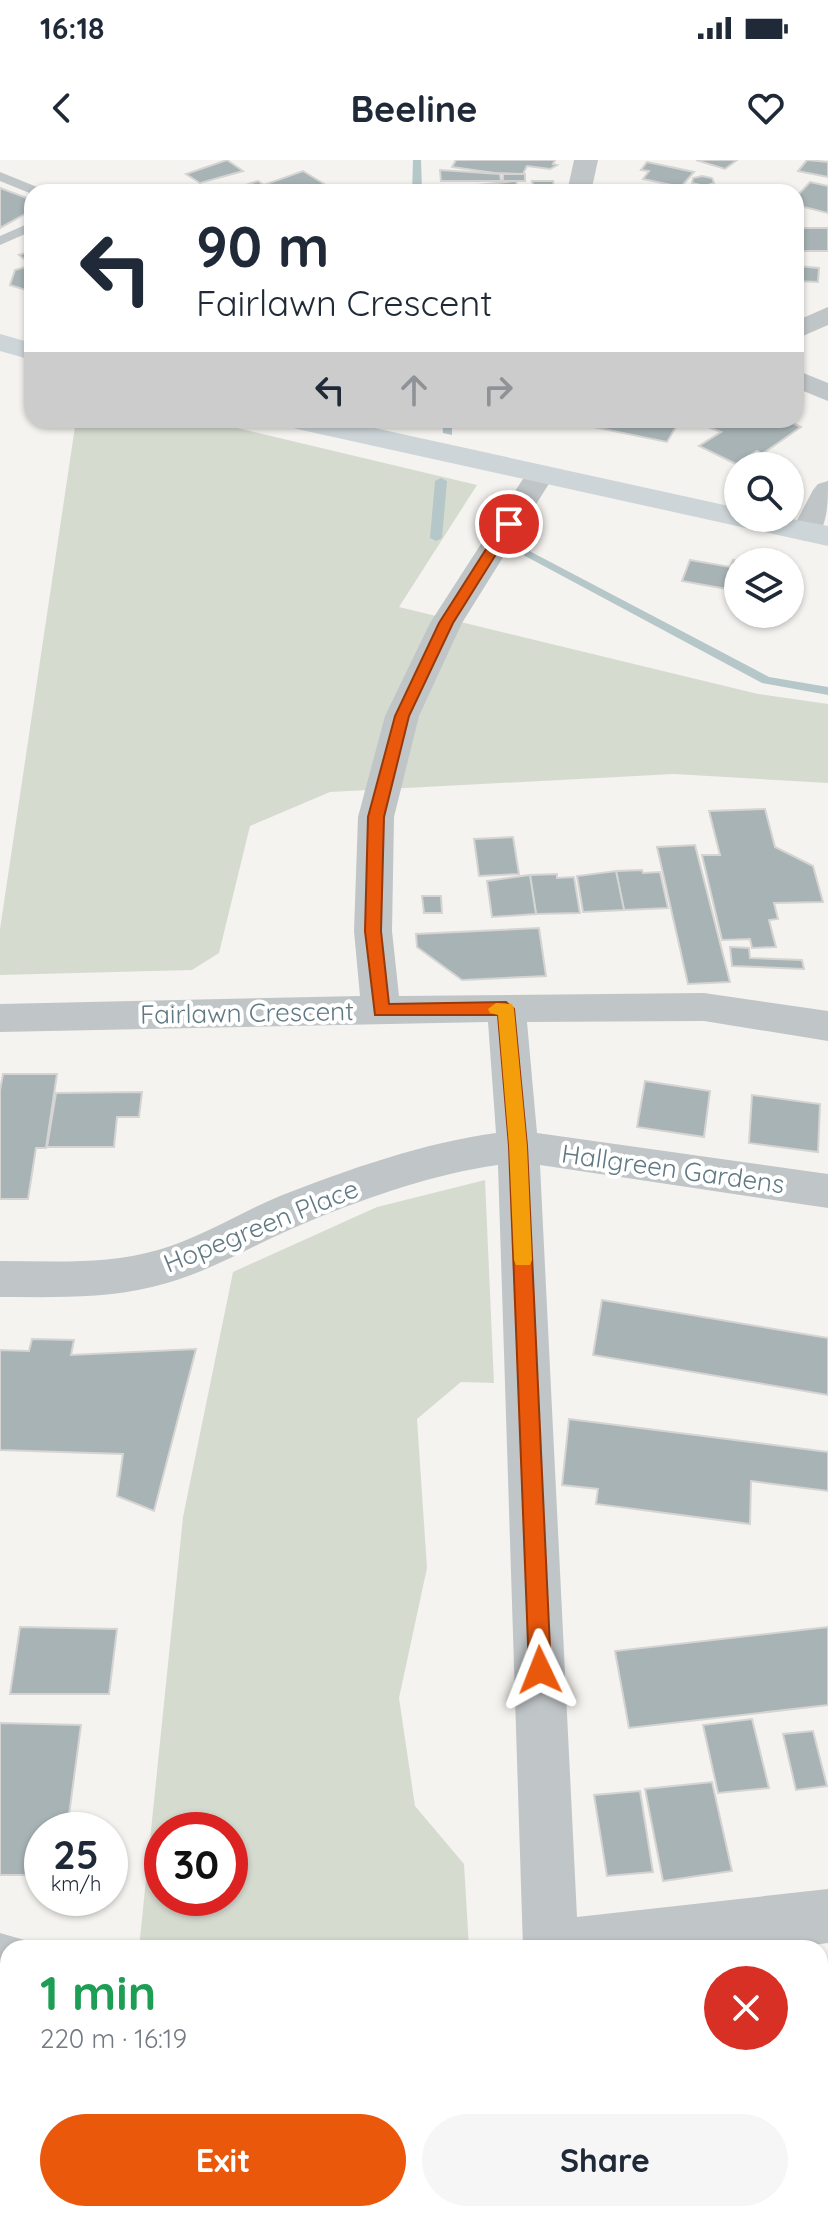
<!DOCTYPE html>
<meta charset="utf-8">
<style>
:root{--surface:#fff;--page:#f6f6f7;--text:#1f2937;--muted:#747a83;--accent:#ea580c}
body{margin:0;font-family:Quicksand,sans-serif;background:var(--page);color:var(--text);height:100vh;display:flex;flex-direction:column;font-size:30px;white-space:nowrap}
*{box-sizing:border-box;margin:0}
p{font-size:26px;color:var(--muted)}
.icon{flex:none;width:44px;height:44px;fill:none;stroke:currentColor;stroke-width:2;stroke-linecap:round;stroke-linejoin:round}
.map{position:relative;flex:1;overflow:hidden}
.sheet{position:absolute;left:0px;top:1780px;width:828px;height:282px;display:flex;flex-direction:column;background:var(--surface);border-radius:24px 24px 0 0;box-shadow:0 2px 6px #0004}
.sheet>*{flex:none}
.hud{position:absolute;left:24px;top:24px;width:780px;height:244px;border-radius:24px;box-shadow:0 2px 6px #0004;background:#fff;color:var(--text);overflow:hidden}
.fabs{position:absolute;left:724px;top:292px;display:grid;gap:16px}
.fabs a{display:grid;place-items:center;width:80px;height:80px;border-radius:50%;background:var(--surface);box-shadow:0 2px 6px #0004;font-size:40px}
.speed{position:absolute;left:24px;top:1652px;display:flex;gap:16px;font-size:40px;font-weight:700;text-align:center}
.speed>*{display:grid;place-content:center;width:104px;height:104px;border-radius:50%;background:var(--surface);box-shadow:0 2px 6px #0004;line-height:1}
.speed small{font-size:20px;font-weight:400}
.speed .limit{border:12px solid #d22;background:#fff;color:#111}
.pin{position:absolute;display:grid;place-items:center;width:68px;height:68px;color:#fff;margin:-34px;border:4px solid #fff;border-radius:50%;box-shadow:0 2px 8px #0007}
.me{position:absolute;width:88px;margin:-44px;rotate:358deg;stroke-linejoin:round;filter:drop-shadow(0 0 6px #0008)}
.turn{display:flex;align-items:center;gap:28px;height:168px;padding:0 40px;font-size:36px}
.turn .icon{width:104px;height:104px;stroke-width:2.5}
.turn b{display:block;font-size:56px;line-height:68px}
.lanes{display:flex;align-items:center;height:76px;padding:0 40px;background:#0003;justify-content:center;gap:40px;direction:ltr}
.lanes .off{opacity:.35}
.round{display:grid;place-items:center;flex:none;width:84px;height:84px;border-radius:42px;background:var(--page)}
.headline{display:flex;align-items:center;justify-content:space-between;height:136px;padding:0 40px}
h1{font-size:48px;font-weight:700;line-height:60px;color:#1e9e55}
.cta{display:flex;gap:16px;margin-top:auto;padding:16px 40px}
.cta a{flex:1;height:92px;border-radius:48px;background:var(--accent);color:#fff;font-size:32px;font-weight:700;line-height:92px;text-align:center}
.cta a+a{background:var(--page);color:var(--text)}
.status{display:flex;justify-content:space-between;align-items:center;height:56px;padding:0 40px;background:var(--surface);direction:ltr}
.status svg{height:22px;fill:currentColor}
header{display:flex;justify-content:space-between;align-items:center;height:104px;padding:0 40px;background:var(--surface);font-size:36px;font-weight:700}
.map>svg:first-child{display:block}
.green{fill:#d6dbd0;fill-rule:evenodd}
.lines{fill:none;stroke-linecap:round;stroke-linejoin:round}
.stream{fill:#b6c7c9;fill-rule:evenodd}
.building{fill:#a7b3b5;stroke:#d5d4d2;stroke-width:2}
.lane{fill:#c0c5c7;fill-rule:evenodd}
.street{fill:#c0c5c7;fill-rule:evenodd}
.secondary{fill:#cdd5d8;fill-rule:evenodd}
.route{fill:#ea580c;stroke:#983908;stroke-width:2}
.slow{fill:#f59e0b}
.labels{text-anchor:middle;stroke-width:8;stroke-linejoin:round;paint-order:stroke}
.street-label{font-size:26px;fill:#607982;stroke:#fff}
</style>
<div class="status"><b>16:18</b><svg viewBox="0 0 49 12"><path d="M0 12V9h3v3zM5 12V6h3v6zM10 12V3h3v9zM15 12V0h3v12zM26 1h20v11H26zM47 4h2v5h-2z"/></svg></div>
<header><svg class="icon" aria-label="back" viewBox="0 0 24 24"><path d="M15 5l-7 7 7 7"/></svg>Beeline<svg class="icon" aria-label="heart" viewBox="0 0 24 24"><path d="M12 20l-8-8c-3-5 5-10 8-4 3-6 11-1 8 4z"/></svg></header>
<div class="map">
<svg width="828" height="2061" viewBox="0 0 828 2061">
<rect width="100%" height="100%" fill="#f4f3ef"/>
<g class="green">
<polygon points="76,260 204,260 477,325 399,447 758,534 828,544 828,623 674,614 330,632 250,666 219,793 192,810 0,815 0,769"/>
<path d="M485,1020l9,203 -33,-1 -44,37 10,149 -28,130 16,108 49,58 5,84h-330l44,-431 50,-245 144,-65zM162,1670h68v68h-68z"/>
<polygon points="0,1894 8,1894 8,2054 482,2054 482,2061 0,2061"/>
</g>
<g class="lines">
<g class="stream">
<polygon points="413,0 421,0 422,32 412,32"/>
<polygon points="442,260 452,260 452,275 443,273"/>
<polygon points="441,318 447,321 442,378 436,381 430,378 435,321"/>
<polygon points="518,385 769,517 828,527 828,535 762,523 514,390 512,388"/>
</g>
</g>
<g class="building">
<polygon points="227,0 243,11 200,23 186,14"/>
<polygon points="456,0 555,0 553,4 557,5 550,9 527,6 523,14 495,13 452,7"/>
<polygon points="696,0 737,0 725,9"/>
<polygon points="807,0 828,2 828,17 798,11"/>
<polygon points="647,2 694,12 681,27 643,19 649,11 641,10"/>
<polygon points="440,10 500,14 501,21 441,21"/>
<polygon points="303,11 334,30 224,32 258,21 264,25"/>
<rect x="503" y="14" width="22" height="7"/>
<polygon points="702,16 712,18 714,23 705,26 692,23 693,18"/>
<polygon points="516,21 517,25 533,25 532,21 553,21 555,32 479,32 478,25"/>
<polygon points="810,22 828,26 828,53 796,45 796,37"/>
<polygon points="0,28 32,40 32,50 0,68"/>
<rect x="796" y="68" width="32" height="23"/>
<polygon points="32,91 32,132 10,125 15,110 32,105 19,95"/>
<polygon points="796,106 819,108 818,122 796,121 796,130"/>
<polygon points="559,260 680,260 667,282"/>
<polygon points="718,260 787,260 801,267 762,294 757,291 736,304 699,286 721,272 708,267"/>
<polygon points="690,400 730,407 733,400 744,402 738,402 738,431 682,421"/>
<polygon points="765,649 775,687 813,706 823,742 774,743 778,759 769,760 776,787 752,788 750,779 722,780 702,695 720,695 709,651"/>
<polygon points="513,677 519,714 479,716 474,679"/>
<polygon points="695,685 730,822 688,824 657,687"/>
<polygon points="642,710 643,713 660,712 668,748 624,750 616,711"/>
<polygon points="616,711 624,750 583,752 577,716"/>
<polygon points="557,714 557,718 574,717 580,753 536,754 530,715"/>
<polygon points="530,715 536,754 492,757 487,721"/>
<polygon points="422,736 441,736 442,753 424,753"/>
<polygon points="539,768 546,816 462,820 417,787 416,774"/>
<polygon points="730,787 749,788 750,798 802,800 804,809 732,806"/>
<polygon points="3,914 57,914 46,988 36,988 28,1039 0,1039 0,930"/>
<polygon points="645,921 710,931 704,977 637,967"/>
<polygon points="142,932 139,957 117,957 114,987 47,987 56,933"/>
<polygon points="752,935 820,944 818,992 749,983"/>
<polygon points="602,1140 828,1178 828,1235 593,1195"/>
<polygon points="32,1179 74,1180 71,1195 196,1189 154,1351 117,1336 123,1294 0,1290 0,1190 29,1191"/>
<polygon points="569,1259 828,1292 828,1331 751,1321 750,1364 596,1344 598,1329 562,1325"/>
<polygon points="20,1467 117,1469 109,1534 10,1534"/>
<polygon points="828,1467 828,1545 629,1568 615,1491"/>
<polygon points="752,1559 769,1628 718,1633 703,1565"/>
<polygon points="0,1563 81,1565 67,1670 42,1670 42,1715 0,1715"/>
<polygon points="813,1571 827,1626 796,1630 783,1574"/>
<polygon points="712,1622 732,1711 663,1721 645,1629"/>
<polygon points="640,1631 653,1712 607,1716 594,1635"/>
<polygon points="640,2054 704,2054 706,2061 631,2061 630,2056"/>
</g>
<g class="lines">
<g class="lane">
<polygon points="0,12 42,29 44,32 32,34 0,21"/>
<polygon points="32,62 32,71 0,85 0,76"/>
</g>
<g class="street">
<polygon points="574,0 598,0 591,32 567,32"/>
<polygon points="828,147 828,165 796,179 796,161"/>
<polygon points="796,210 828,223 828,241 796,228"/>
<path d="M540,305l10,3 5,6 -93,149 -43,93 -25,101 -2,114 7,65 305,-3 124,18v30l-124,-20 -177,1 10,111 291,41v34l-288,-43 37,752 251,-28v54l-39,5h-266l-25,-783c-64,9 -127,31 -188,56 -53,21 -101,53 -158,66 -50,12 -100,10 -152,10v-36c53,0 106,4 158,-11 43,-12 81,-37 122,-54 69,-27 143,-53 216,-63l-8,-111 -488,10v-28l360,-8 -6,-65 4,-114 27,-101 45,-93 100,-155z"/>
<path d="M828,321c0,22 0,39 -11,57l-11,3 -11,-3 -4,-6 22,-42 5,-6z"/>
<polygon points="0,1773 28,1781 30,1788 8,1788 8,1829 0,1829"/>
<polygon points="828,1879 828,1937 820,1938 820,1880"/>
<rect x="542" y="2054" width="60" height="7"/>
</g>
<g class="secondary">
<polygon points="0,174 32,183 32,200 0,191"/>
<polygon points="282,260 338,260 738,348 738,358 787,358 828,366 828,386 297,269 287,266"/>
</g>
</g>
<polygon class="route" points="504,361 515,364 453,463 409,556 384,657 381,771 389,844 506,842 514,849 527,986 551,1510 548,1518 540,1521 532,1518 529,1510 509,986 498,855 375,855 365,771 368,657 395,556 439,463"/>
<polygon class="slow" points="496,843 512,844 514,849 527,986 532,1100 530,1105 516,1105 514,1100 509,986 498,855 490,853 488,849"/>
<g class="labels">
<g class="street-label">
<text transform="translate(247 853) rotate(-1)" y="9">Fairlawn Crescent</text>
<text transform="translate(673 1009) rotate(8)" y="9">Hallgreen Gardens</text>
<text transform="translate(261 1066) rotate(-22)" y="9">Hopegreen Place</text>
</g>
</g>
</svg>
<div class="fabs">
<a><svg class="icon" aria-label="search" viewBox="0 0 24 24"><circle cx="10" cy="10" r="6"/><path d="M15 15l6 6"/></svg></a>
<a><svg class="icon" aria-label="layers" viewBox="0 0 24 24"><path d="M12 4l9 5-9 5-9-5zM3 14l9 5 9-5"/></svg></a>
</div>
<div class="speed"><div>25<small>km/h</small></div><div class="limit">30</div></div>
<div class="pin" style="left:509px;top:364px;background:#d93025"><svg class="icon" aria-label="arrive" viewBox="0 0 24 24"><path d="M6 21V4h12l-3 4 3 4H6"/></svg></div>
<svg class="me" style="left:540px;top:1510px" viewBox="-20 -20 40 40"><path d="M0-17L14 15 0 8-14 15z" fill="#ea580c" stroke="#fff" stroke-width="4"/></svg>
<div class="hud">
<div class="turn"><svg class="icon" aria-label="left" viewBox="0 0 24 24"><path d="M17 20v-9H6M10 6l-5 5 5 5"/></svg><div><b>90 m</b>Fairlawn Crescent</div></div>
<div class="lanes"><svg class="icon" aria-label="left" viewBox="0 0 24 24"><path d="M17 20v-9H6M10 6l-5 5 5 5"/></svg><svg class="icon off" aria-label="ahead" viewBox="0 0 24 24"><path d="M12 20V5M6 11l6-6 6 6"/></svg><svg class="icon off" aria-label="right" viewBox="0 0 24 24"><path d="M7 20v-9h11M14 6l5 5-5 5"/></svg></div>
</div>
<section class="sheet">
<div class="headline"><div><h1>1 min</h1><p>220 m · 16:19</p></div><a class="round" style="background:#d93025;color:#fff"><svg class="icon" aria-label="close" viewBox="0 0 24 24"><path d="M6 6l12 12M18 6L6 18"/></svg></a></div>
<div class="cta"><a>Exit</a><a>Share</a></div>
</section>
</div>
